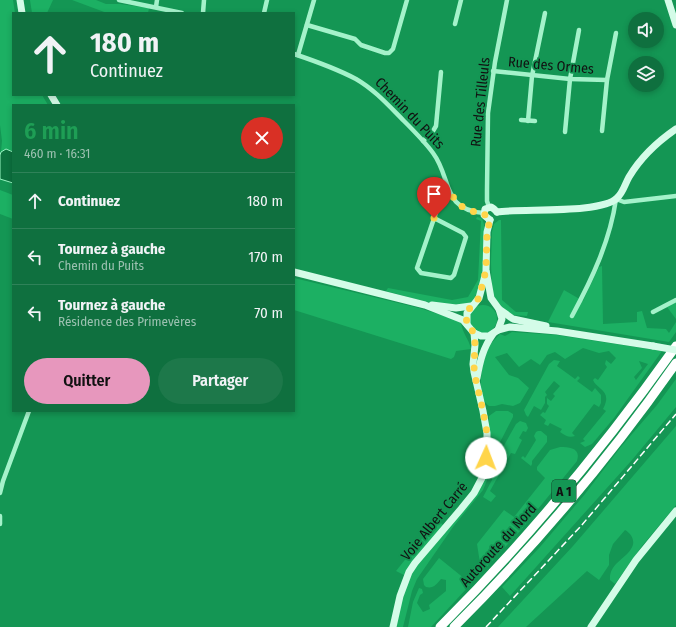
<!DOCTYPE html>
<html lang="fr">
<meta charset="utf-8">
<style>
:root{--surface:#0f703f;--page:#1d784a;--text:#f1f3f6;--muted:#9bc1b0;--line:#2f8259;--accent:#e797bd}
body{margin:0;font-family:"Fira Sans Condensed",sans-serif;background:var(--page);color:var(--text);height:100vh;display:flex;flex-direction:column;font-size:15px;white-space:nowrap}
*{box-sizing:border-box;margin:0}
p{font-size:13px;color:var(--muted)}
.icon{flex:none;width:22px;height:22px;fill:none;stroke:currentColor;stroke-width:2;stroke-linecap:round;stroke-linejoin:round}
.map{position:relative;flex:1;overflow:hidden}
.drawer{position:absolute;left:12px;top:104px;width:283px;height:308px;display:flex;flex-direction:column;background:var(--surface);border-radius:0px;box-shadow:0 2px 6px #0003}
.drawer>*{flex:none}
.top-card{position:absolute;left:12px;top:12px;width:283px;height:84px;border-radius:0px;box-shadow:0 2px 6px #0003;background:#0f703f;color:var(--text);overflow:hidden}
.buttons{position:absolute;left:628px;top:12px;display:grid;gap:8px}
.buttons a{display:grid;place-items:center;width:36px;height:36px;border-radius:50%;background:var(--surface);box-shadow:0 2px 6px #0003;font-size:20px}
.pin{position:absolute;display:grid;place-items:center;width:34px;height:34px;color:#fff;margin:-41px -17px;border-radius:50% 50% 50% 0;rotate:-45deg;box-shadow:0 0 4px #0007}
.pin .icon{rotate:45deg}
.me{position:absolute;width:44px;margin:-22px;rotate:2deg;stroke-linejoin:round;filter:drop-shadow(0 0 3px #0008)}
.turn{display:flex;align-items:center;gap:14px;height:84px;padding:0 12px;font-size:18px}
.turn .icon{width:52px;height:52px;stroke-width:2.5}
.turn b{display:block;font-size:28px;line-height:34px}
.round{display:grid;place-items:center;flex:none;width:42px;height:42px;border-radius:21px;background:var(--page)}
.overview{display:flex;align-items:center;justify-content:space-between;height:68px;padding:0 12px}
h1{font-size:24px;font-weight:600;line-height:30px;color:#1e9e55}
.action{display:flex;gap:8px;margin-top:auto;padding:8px 12px}
.action a{flex:1;height:46px;border-radius:24px;background:var(--accent);color:#111;font-size:16px;font-weight:600;line-height:46px;text-align:center}
.action a+a{background:var(--page);color:var(--text)}
ul{padding:0;list-style:none}
li{display:flex;align-items:center;gap:12px;height:56px;padding:0 12px;border-top:1px solid var(--line)}
li div{flex:1}
li b{display:block;font-size:15px}
li em{font-style:normal}
.map>svg:first-child{display:block}
.green{fill:#1cb063;fill-rule:evenodd}
.water{fill:#0c723f;stroke:#97f5c2}
.lines{fill:none;stroke-linecap:round;stroke-linejoin:round}
.street{stroke:#a4f2ca;stroke-width:4.5}
.secondary{stroke:#d4fce8;stroke-width:7}
.highway{stroke:#fff;stroke-width:9}
.rail{stroke:#fff;stroke-width:1.5;stroke-dasharray:7 3;stroke-linecap:butt}
.secondary-bridge{stroke:#d4fce8;stroke-width:7}
.route{stroke:#ffd54a;stroke-width:7;stroke-dasharray:0 12.6}
.labels{text-anchor:middle;stroke-width:3.5;stroke-linejoin:round;paint-order:stroke}
.shield{fill:#149654;stroke:#123925;stroke-width:1}
.shield-label{font-size:13px;font-weight:bold;fill:#111}
.street-label{font-size:14px;fill:#111;stroke:#149654}
</style>
<div class="map">
<svg width="676" height="627" viewBox="0 0 676 627">
<rect width="100%" height="100%" fill="#149654"/>
<g class="green">
<polygon points="0,0 13,0 15,13 13,13 13,95 42,95 48,105 13,105 13,152 6,149 1,152 2,141 0,125"/>
<polygon points="30,0 53,0 47,13 32,13"/>
<polygon points="72,0 96,0 106,4 120,4 149,8 148,13 107,13"/>
<polygon points="0,190 13,195 13,219 0,214"/>
<path d="M477,217l4,1c6,5 3,27 3,35 -1,15 -1,33 -9,45 -11,18 -72,-3 -89,-7l2,-3 64,12 16,-3 10,-17 3,-59 -5,-2z"/>
<polygon points="499,220 501,220 502,300 516,312 528,312 527,316 513,315 505,310 492,296 491,262 492,232 494,224"/>
<polygon points="602,266 603,324 637,322 637,312 642,311 647,328 666,329 669,333 676,322 676,332 669,342 548,322 564,290 583,301 599,267"/>
<path d="M294,278l125,30 35,11 7,3c1,11 8,17 10,27l-15,2 -2,6 -3,2 -157,-49z"/>
<polygon points="676,302 676,319 667,307"/>
<circle cx="483" cy="319" r="14"/>
<path d="M512,332l45,3 105,16 -48,67 -22,26 -7,3 -5,-4 5,-2 -2,-2 23,-28 -3,-2c10,-19 -6,-19 -10,-29l2,-2 3,2 9,-13 -2,-3 1,-4 5,4 5,-6 -7,-7 -10,2 -16,-5 -18,11 -10,-7 -8,3 -7,10 -9,-6 -12,8 -12,-14 -12,4 14,18 9,3 11,10 -9,15 -7,3 -11,-2 -7,2h-6c-14,-9 -7,-47 0,-60 3,-4 7,-8 11,-12l5,2zM639,361l9,3 -12,16 -2,-3 8,-9z"/>
<path d="M554,360l6,1 -3,5 18,13 3,-3 2,2 -3,3 15,11 3,-4 6,7v8l-2,4 -5,-3 -22,29 3,3c-6,2 -9,0 -15,-4l2,-3 -12,-6 -2,3 -4,-2 2,-4 -6,-5 3,-3 2,1 4,-7 -2,-2v-6l4,3 4,-5 -2,-2 7,-8 -6,-5 -9,11 2,3 -2,2v6l-4,7 -7,-4 -6,11 -2,-2 -2,-5 25,-46z"/>
<polygon points="676,379 676,407 632,460 510,596 502,587 540,547 585,494 620,448 657,405"/>
<polygon points="496,411 508,411 513,414 513,417 494,454 487,480 483,490 453,527 417,579 412,591 403,627 396,627 403,594 410,578 396,571 424,536 424,529 436,518 447,529 476,494 489,435 489,416"/>
<polygon points="520,421 526,423 528,428 526,432 523,431 519,438 522,440 515,454 511,453 490,491 496,496 491,502 483,497 492,480 497,458 516,424"/>
<path d="M676,426v79l-34,41 -27,38 -5,-4c-1,-16 14,-20 21,-31 5,-7 1,-15 -6,-19l-12,14 -4,11v10l-10,15 -12,-9 -61,56h-28l75,-81z"/>
<polygon points="538,431 541,431 547,436 547,442 532,461 532,464 531,466 521,458 523,456 525,458 536,440 534,436 536,432"/>
<path d="M560,447c10,0 21,1 17,14l-56,69 -90,97h-23l5,-25 6,-14 3,1 1,4 -3,2 -3,8 6,9 7,-3 -1,-4 17,-14v-11l-5,-1c-4,5 -8,10 -15,8l-2,-2 -1,-6 16,-21 26,21 5,-6 3,3 2,-1 -3,-3 8,-9 -3,-19 27,-34 10,7 31,-39 -8,-8v-3l13,-17z"/>
</g>
<polygon class="water" points="6,149 13,152 13,183 0,179 0,155 1,152"/>
<g class="lines">
<g class="street">
<polyline points="119,0 182,13"/>
<polyline points="156,7 157,0"/>
<polyline points="203,13 204,0"/>
<polyline points="264,13 267,0"/>
<polyline points="455,24 461,0"/>
<polyline points="307,25 355,39 361,45 385,53 389,53 393,49 407,0"/>
<path d="M294,54c21,7 43,15 62,25 19,11 33,27 48,42 10,10 21,21 29,32 19,25 8,57 51,60"/>
<polyline points="298,55 314,0"/>
<polyline points="493,71 570,79 607,80"/>
<polyline points="521,120 535,121"/>
<polyline points="528,121 532,76 545,13"/>
<polyline points="602,131 607,80 616,33"/>
<polyline points="565,132 570,79 579,30"/>
<polyline points="423,141 433,131 436,126 441,72"/>
<polyline points="489,207 487,201 487,190 488,113 495,62 507,0"/>
<polyline points="434,218 463,233 466,237 454,275 451,278 421,273 417,268 440,201 442,198 449,192"/>
<polyline points="653,312 676,300"/>
<path d="M572,316c20,-37 38,-75 44,-117l8,3 52,-6"/>
<polyline points="0,493 3,481 29,411"/>
<polyline points="0,516 0,524"/>
</g>
<g class="secondary">
<polyline points="20,0 22,13"/>
<polyline points="668,0 676,25"/>
<polyline points="51,95 57,105"/>
<path d="M497,212c24,-4 105,2 120,-14 6,-5 8,-14 12,-21 12,-20 28,-35 47,-48"/>
<polyline points="490,220 487,232 486,270 491,298 499,309 513,319 546,326"/>
<polyline points="490,220 484,215 485,209 491,207 494,209 497,212"/>
<polyline points="294,272 425,305 463,320 474,333 481,336 489,336 498,330 502,319 499,309"/>
<polyline points="432,305 456,308 471,306"/>
<polyline points="467,324 467,313 479,298 486,272"/>
<polyline points="498,330 510,327 557,331 653,346"/>
<path d="M477,378c3,-17 6,-30 16,-44"/>
<polyline points="393,627 400,596 409,572 415,563 461,509 474,493 483,476 487,450 487,433 483,411 474,372 473,364 475,345 474,333"/>
<polyline points="591,627 636,560 676,511"/>
</g>
<g class="highway">
<path d="M440,627c87,-87 165,-181 236,-281"/>
<path d="M454,627c81,-81 157,-171 222,-264"/>
</g>
<polyline class="rail" points="486,627 581,526 676,414"/>
<polyline class="secondary-bridge" points="653,346 676,350"/>
</g>
<g class="lines">
<path class="route" d="M434,218l8,-20 8,-6c9,15 17,20 34,21l2,4 4,3 -3,12 -1,38 -7,28 -10,11 -3,7 1,8 7,9 1,6 -1,33 9,39 4,22 -1,25"/>
</g>
<g class="labels">
<rect class="shield" x="552" y="480" width="24" height="22" rx="3"/>
<g class="shield-label">
<text x="564" y="496">A 1</text>
</g>
<g class="street-label">
<text transform="translate(551 65) rotate(5)" y="5">Rue des Ormes</text>
<text transform="translate(480 102) rotate(-84)" y="5">Rue des Tilleuls</text>
<text transform="translate(410 113) rotate(46)" y="5">Chemin du Puits</text>
<text transform="translate(434 521) rotate(-51)" y="5">Voie Albert Carré</text>
<text transform="translate(498 545) rotate(-48)" y="5">Autoroute du Nord</text>
</g>
</g>
</svg>
<div class="buttons">
<a><svg class="icon" aria-label="sound" viewBox="0 0 24 24"><path d="M4 9h4l5-4v14l-5-4H4zM17 9q2 3 0 6"/></svg></a>
<a><svg class="icon" aria-label="layers" viewBox="0 0 24 24"><path d="M12 4l9 5-9 5-9-5zM3 14l9 5 9-5"/></svg></a>
</div>
<div class="pin" style="left:434px;top:218px;background:#d93025"><svg class="icon" aria-label="arrive" viewBox="0 0 24 24"><path d="M6 21V4h12l-3 4 3 4H6"/></svg></div>
<svg class="me" style="left:486px;top:458px" viewBox="-20 -20 40 40"><circle r="19" fill="#fff"/><path d="M0-13L10 11 0 6-10 11z" fill="#ffd54a"/></svg>
<div class="top-card">
<div class="turn"><svg class="icon" aria-label="ahead" viewBox="0 0 24 24"><path d="M12 20V5M6 11l6-6 6 6"/></svg><div><b>180 m</b>Continuez</div></div>
</div>
<section class="drawer">
<div class="overview"><div><h1>6 min</h1><p>460 m · 16:31</p></div><a class="round" style="background:#d93025;color:#fff"><svg class="icon" aria-label="close" viewBox="0 0 24 24"><path d="M6 6l12 12M18 6L6 18"/></svg></a></div>
<ul>
<li><svg class="icon" aria-label="ahead" viewBox="0 0 24 24"><path d="M12 20V5M6 11l6-6 6 6"/></svg><div><b>Continuez</b></div><em>180 m</em></li>
<li><svg class="icon" aria-label="left" viewBox="0 0 24 24"><path d="M17 20v-9H6M10 6l-5 5 5 5"/></svg><div><b>Tournez à gauche</b><p>Chemin du Puits</p></div><em>170 m</em></li>
<li><svg class="icon" aria-label="left" viewBox="0 0 24 24"><path d="M17 20v-9H6M10 6l-5 5 5 5"/></svg><div><b>Tournez à gauche</b><p>Résidence des Primevères</p></div><em>70 m</em></li>
</ul>
<div class="action"><a>Quitter</a><a>Partager</a></div>
</section>
</div>
